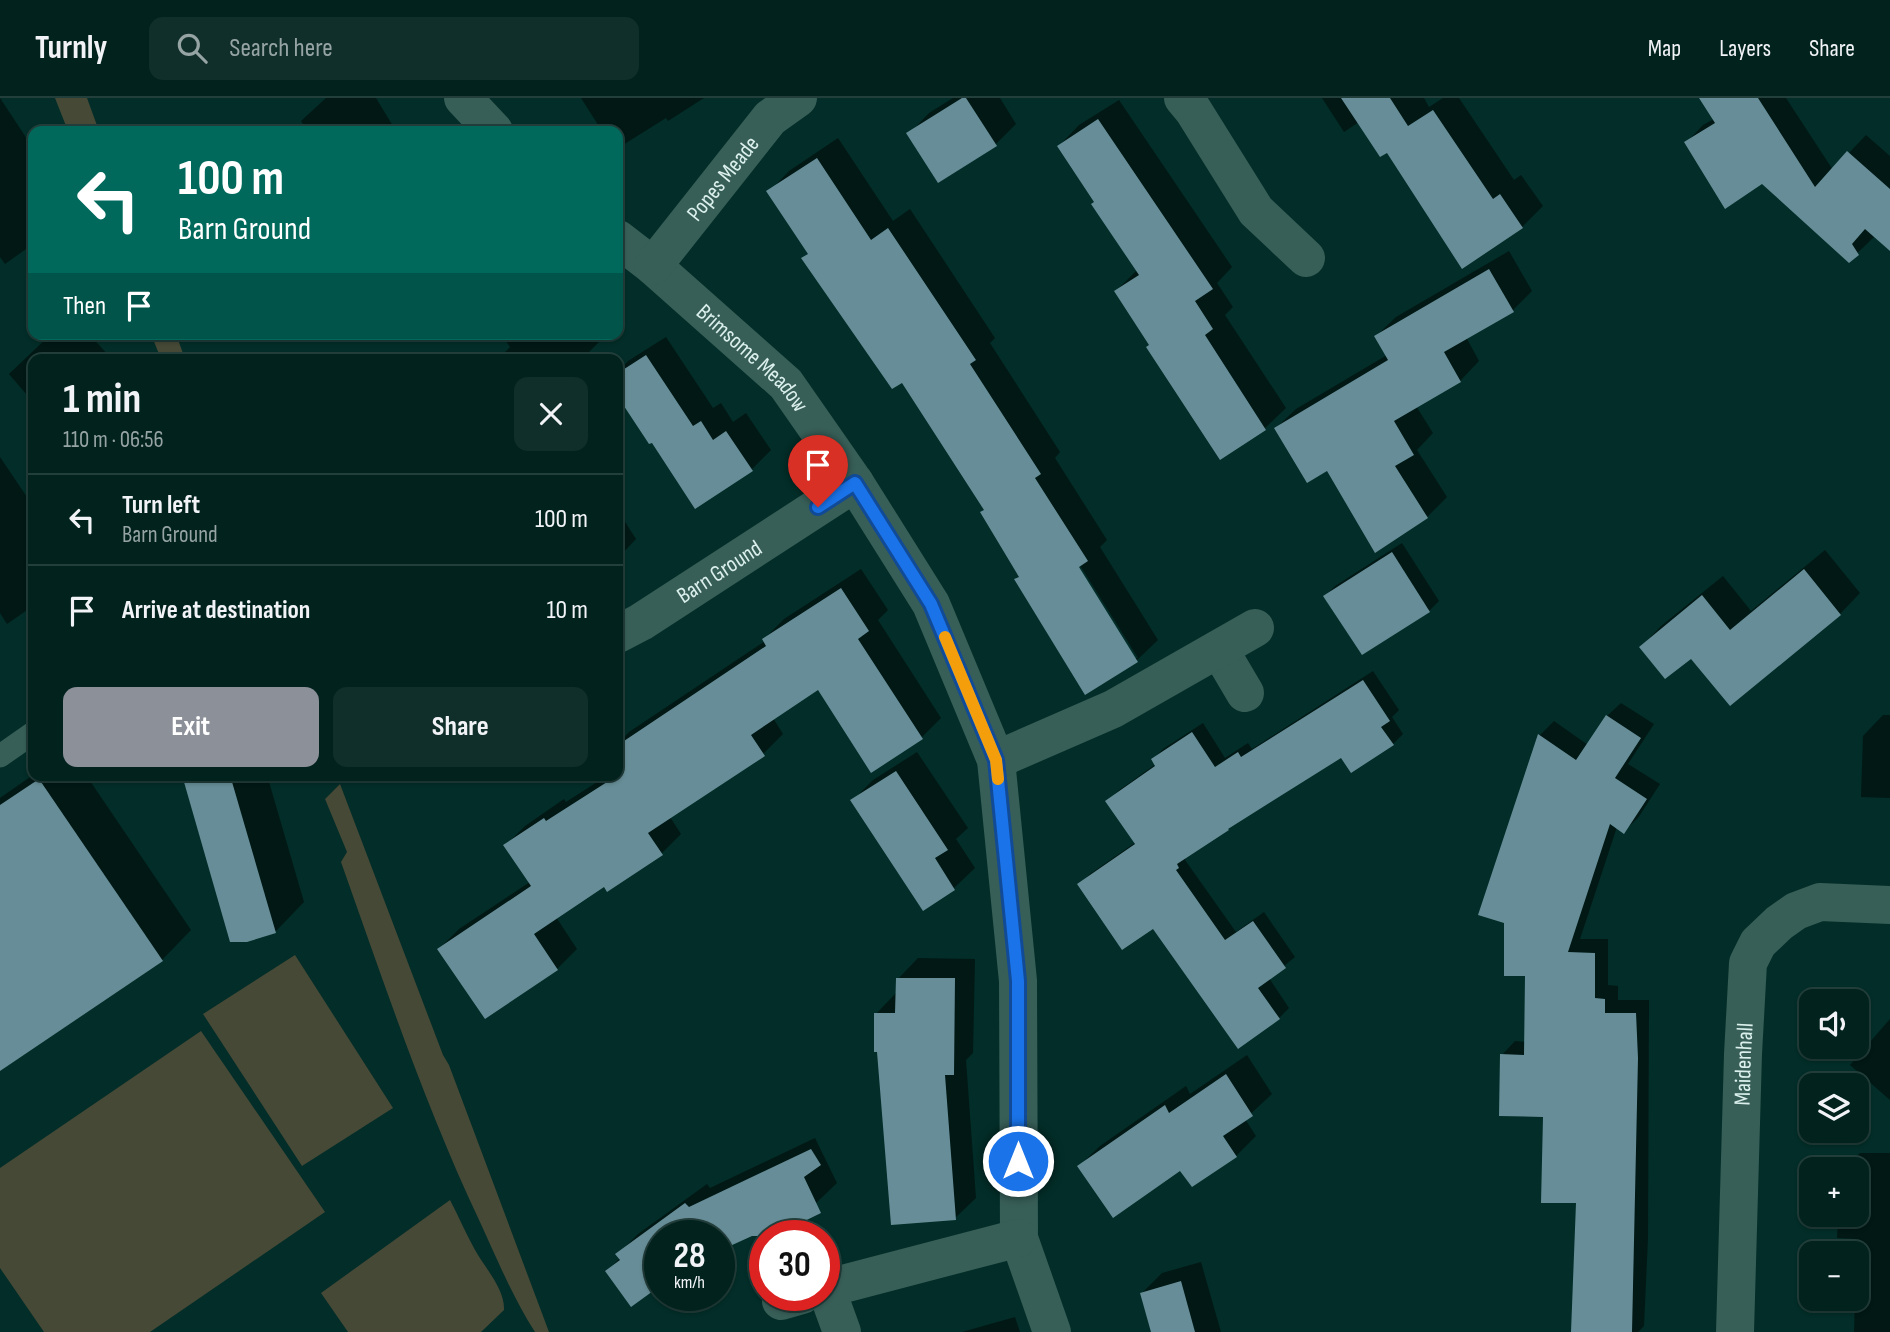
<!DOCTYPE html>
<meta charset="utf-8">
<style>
:root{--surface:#02221e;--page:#102f2b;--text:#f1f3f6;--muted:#96a4a4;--line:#233f3c;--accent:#8c9099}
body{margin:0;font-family:"Sofia Sans Condensed",sans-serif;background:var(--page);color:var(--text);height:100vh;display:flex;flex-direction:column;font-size:26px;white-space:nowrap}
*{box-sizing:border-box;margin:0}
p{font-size:23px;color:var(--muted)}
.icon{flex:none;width:38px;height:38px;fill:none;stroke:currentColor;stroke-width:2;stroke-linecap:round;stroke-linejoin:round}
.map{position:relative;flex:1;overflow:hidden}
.panel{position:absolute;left:28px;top:256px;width:595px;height:427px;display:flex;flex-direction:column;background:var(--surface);border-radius:14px;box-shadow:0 2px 5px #0004,0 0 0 2px var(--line)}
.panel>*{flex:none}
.banner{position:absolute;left:28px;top:28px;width:595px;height:214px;border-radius:14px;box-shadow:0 2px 5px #0004,0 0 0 2px var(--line);background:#00695c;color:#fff;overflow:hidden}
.controls{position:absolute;left:1799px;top:891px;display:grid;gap:14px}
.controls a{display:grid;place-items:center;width:70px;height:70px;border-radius:14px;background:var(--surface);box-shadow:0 2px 5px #0004,0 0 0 2px var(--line);font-size:35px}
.speed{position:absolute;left:644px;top:1122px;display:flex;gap:14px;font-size:35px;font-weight:700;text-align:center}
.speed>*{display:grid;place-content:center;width:91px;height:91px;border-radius:50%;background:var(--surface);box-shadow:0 2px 5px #0004,0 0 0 2px var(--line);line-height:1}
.speed small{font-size:18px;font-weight:400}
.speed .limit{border:10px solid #d22;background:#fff;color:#111}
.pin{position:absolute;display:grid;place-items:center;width:60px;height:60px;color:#fff;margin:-72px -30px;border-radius:50% 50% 50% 0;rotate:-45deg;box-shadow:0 0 7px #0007}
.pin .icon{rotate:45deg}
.me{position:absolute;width:77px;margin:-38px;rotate:0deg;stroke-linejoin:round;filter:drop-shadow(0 0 5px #0008)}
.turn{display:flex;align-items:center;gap:24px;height:147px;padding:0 35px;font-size:32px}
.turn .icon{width:91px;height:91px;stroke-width:2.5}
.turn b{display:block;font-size:49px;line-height:60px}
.then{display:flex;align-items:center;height:66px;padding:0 35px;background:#0003;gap:14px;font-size:26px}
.round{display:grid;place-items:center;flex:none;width:74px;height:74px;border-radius:14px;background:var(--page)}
.head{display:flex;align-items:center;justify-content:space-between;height:119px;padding:0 35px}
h1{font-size:42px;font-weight:700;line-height:52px}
.action{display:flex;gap:14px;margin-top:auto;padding:14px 35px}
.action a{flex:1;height:80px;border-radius:14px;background:var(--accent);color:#fff;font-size:28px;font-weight:700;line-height:80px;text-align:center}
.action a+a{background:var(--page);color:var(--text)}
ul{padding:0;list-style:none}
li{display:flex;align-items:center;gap:21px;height:91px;padding:0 35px;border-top:2px solid var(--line)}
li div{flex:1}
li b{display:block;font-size:26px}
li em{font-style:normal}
header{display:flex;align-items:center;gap:42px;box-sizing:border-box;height:98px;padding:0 35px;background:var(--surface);border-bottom:2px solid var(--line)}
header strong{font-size:33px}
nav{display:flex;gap:38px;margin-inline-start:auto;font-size:24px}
.search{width:490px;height:63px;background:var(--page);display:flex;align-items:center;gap:18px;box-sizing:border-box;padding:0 24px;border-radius:14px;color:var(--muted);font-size:26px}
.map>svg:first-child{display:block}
.green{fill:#464936}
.shadow{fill:#0007;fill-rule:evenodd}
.building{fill:#678e98}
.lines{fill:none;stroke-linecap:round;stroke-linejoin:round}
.service{stroke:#375e57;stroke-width:23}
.minor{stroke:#375e57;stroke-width:38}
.route-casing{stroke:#114b97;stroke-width:18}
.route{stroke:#1a73e8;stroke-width:12}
.slow{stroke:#f59e0b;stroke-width:12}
.labels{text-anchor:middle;stroke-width:7;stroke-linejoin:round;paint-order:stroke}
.street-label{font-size:23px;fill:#dbf0ec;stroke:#04221e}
</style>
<header>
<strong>Turnly</strong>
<div class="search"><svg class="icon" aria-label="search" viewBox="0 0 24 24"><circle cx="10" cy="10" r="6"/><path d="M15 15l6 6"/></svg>Search here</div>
<nav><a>Map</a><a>Layers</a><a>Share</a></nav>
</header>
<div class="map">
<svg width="1890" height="1234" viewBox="0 0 1890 1234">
<rect width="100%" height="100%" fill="#032d28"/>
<g class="green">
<polygon points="55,0 87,0 99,33 68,33"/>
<polygon points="151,236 176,236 185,261 161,261"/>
<path d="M340,686l103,271 6,10 100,267h-14c-22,-34 -38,-73 -55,-110 -55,-116 -96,-239 -139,-360l6,-10 -22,-53z"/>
<polygon points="295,857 393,1010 302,1068 203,916"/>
<polygon points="201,933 325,1114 150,1234 44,1234 0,1170 0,1070"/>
<path d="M450,1102c9,17 16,34 25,50 10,18 30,39 29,60l-23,22h-133l-27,-39z"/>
</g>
<g class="shadow">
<polygon points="0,0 33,50 33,146 5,166 0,159"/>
<polygon points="326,0 376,0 396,33 307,33 301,23"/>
<polygon points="581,0 704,0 668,23 666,20 618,50 618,33 602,33"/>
<polygon points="953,0 1000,0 1016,26 996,46 939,83 909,36 929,15"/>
<polygon points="1322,0 1424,0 1429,9 1443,0 1459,0 1514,82 1521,77 1543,108 1522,129 1463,168 1388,53 1359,24 1344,34"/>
<polygon points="1701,0 1786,0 1833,72 1866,37 1890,58 1890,151 1875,138 1849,163 1762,84 1686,45 1703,27 1714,21"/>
<polygon points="1119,2 1232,169 1217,185 1233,209 1225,217 1286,310 1265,330 1221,360 1116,193 1137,172 1059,48 1079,27"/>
<path d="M838,40l55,83 17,-12 85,129 -5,5 70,109 -5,6 52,82 -7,7 58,93 -21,20 -51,32 -70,-112 4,-4 -35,-66 -83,-130 -91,-126 -42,-62 20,-21zM1076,461l62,99h-5l-60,-97z"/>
<polygon points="1509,153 1532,193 1512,213 1466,239 1479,263 1460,283 1416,308 1433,335 1417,352 1447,399 1427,419 1375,452 1327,371 1276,330 1296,311 1387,257 1376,238 1396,219"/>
<polygon points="51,236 89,236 110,259 33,261 33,304 9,276"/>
<polygon points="501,236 594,236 599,244 582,261 498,261 510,249"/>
<polygon points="666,239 713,310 721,305 733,324 746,315 771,352 752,371 652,342 649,344 618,296 618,274 628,263"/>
<polygon points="0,359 33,408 33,508 7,526 0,515"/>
<polygon points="618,413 636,441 618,460"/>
<polygon points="1402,445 1439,503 1429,513 1325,498 1335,488"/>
<polygon points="1825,452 1860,495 1840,516 1641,549 1661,528 1723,478 1751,513"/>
<polygon points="861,471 888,512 878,522 941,620 921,640 819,590 773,620 783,636 763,656 670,719 681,736 661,756 605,787 556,819 577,851 557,871 439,851 459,831 530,784 505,748 525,728 564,701 566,704 608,677 618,677 620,669 618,646 629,634 765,543 764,541 784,521"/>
<polygon points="1373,573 1399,612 1392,619 1403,636 1393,646 1341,657 1187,757 1185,762 1236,834 1264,814 1295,859 1269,880 1289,910 1279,920 1154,828 1080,786 1090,776 1136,744 1108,703 1118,693 1156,666 1153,661 1163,651 1203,625 1225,660 1248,645 1252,651"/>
<polygon points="1621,605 1654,626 1628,666 1660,686 1638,720 1624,733 1617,729 1580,841 1608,841 1608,887 1618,888 1618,902 1649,902 1648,1140 1644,1228 1638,1234 1572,1234 1578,1104 1545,1018 1502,957 1515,943 1526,944 1527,876 1506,824 1480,816 1540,637 1554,623 1588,647 1607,618"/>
<polygon points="1883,617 1890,617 1890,700 1861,699 1863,638"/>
<polygon points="917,654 968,730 956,741 975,770 954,790 923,811 852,703 873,682"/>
<polygon points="33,677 86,677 191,832 162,862 0,971 0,700"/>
<polygon points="184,677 267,677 304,804 275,834"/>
<polygon points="918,860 975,861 973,955 966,962 976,1100 955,1120 876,916 896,895 898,881"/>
<polygon points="1890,921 1890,1002 1850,967"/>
<polygon points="1247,957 1272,996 1245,1021 1256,1038 1236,1058 1079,1068 1100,1048 1186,988 1190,996"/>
<polygon points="815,1040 837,1085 816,1105 719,1138 660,1138 607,1173 620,1160 618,1156 638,1136 707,1086 710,1090"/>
<polygon points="1860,1055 1890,1055 1890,1234 1854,1234 1855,1200 1857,1200 1856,1141 1837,1140 1838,1116 1857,1116 1857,1071 1844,1071"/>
<polygon points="1201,1164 1221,1234 1153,1234 1142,1195 1162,1175"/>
<polygon points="1015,1219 1020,1234 962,1234"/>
</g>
<g class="building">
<polygon points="962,0 966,0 997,48 938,85 906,35"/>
<polygon points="1341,0 1390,0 1408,28 1433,12 1493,101 1500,96 1523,130 1462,171 1387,55 1380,59"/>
<polygon points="1699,0 1758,0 1815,89 1847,53 1890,91 1890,153 1865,131 1852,146 1859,157 1849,165 1762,86 1725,111 1684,44 1715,25"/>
<polygon points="1098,21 1213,191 1195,203 1213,231 1205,237 1266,332 1220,362 1146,249 1149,247 1114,193 1139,177 1091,106 1094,104 1057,48"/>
<polygon points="817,60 871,142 888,130 976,262 970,266 1041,376 1035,380 1088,463 1079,469 1138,564 1085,597 1014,481 1019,479 980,414 984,412 902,285 892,291 801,160 808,156 766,93"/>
<polygon points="1489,171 1514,214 1444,254 1461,284 1394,323 1414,357 1395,368 1428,420 1375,455 1327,373 1307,385 1274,330 1388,262 1374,238"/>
<polygon points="646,257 693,328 701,323 713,342 726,333 753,373 695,411 652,345 649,346 618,299 618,275"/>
<polygon points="1392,454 1430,514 1362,557 1323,498"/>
<polygon points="1804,471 1841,517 1730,608 1691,561 1665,581 1639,549 1702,497 1730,532"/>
<polygon points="841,490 869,533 858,541 923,641 871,675 818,592 751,637 765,658 648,735 663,757 607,794 604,789 534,836 558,872 485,921 437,851 531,788 503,747 544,720 546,723 618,677 618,647 766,548 762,541"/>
<polygon points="1363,582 1390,623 1381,629 1394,647 1351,675 1341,660 1228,731 1229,732 1177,766 1179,770 1176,772 1225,842 1253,823 1286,870 1258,890 1280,921 1238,951 1153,831 1122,852 1077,786 1135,746 1105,703 1155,668 1151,661 1192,634 1215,669 1238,654 1241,659"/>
<polygon points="1606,617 1641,640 1615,680 1647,701 1624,736 1610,726 1568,854 1595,855 1595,900 1605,901 1605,915 1636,915 1638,960 1632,1234 1571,1234 1576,1105 1541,1105 1543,1019 1499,1018 1500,956 1524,957 1525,878 1504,878 1504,825 1478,817 1538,636 1576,662"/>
<polygon points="896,673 948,752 935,760 955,792 923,813 850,702"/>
<polygon points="182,677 230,677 276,835 247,844 230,844"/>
<polygon points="39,681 163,863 0,973 0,707"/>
<polygon points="896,880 955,880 954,977 945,977 956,1122 891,1127 877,954 874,954 874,915 895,915"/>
<polygon points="1226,976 1253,1018 1223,1038 1237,1059 1192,1089 1180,1073 1113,1120 1077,1068 1165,1007 1169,1015"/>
<polygon points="811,1051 821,1067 804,1079 821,1115 774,1138 752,1138 719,1153 719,1138 660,1138 660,1188 631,1209 605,1173 620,1162 615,1156 685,1105 689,1109"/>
<polygon points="1181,1183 1195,1234 1151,1234 1140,1195"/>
</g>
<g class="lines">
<polyline class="service" points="0,658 33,635"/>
<g class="minor">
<polyline points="463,0 494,33"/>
<polyline points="1183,0 1193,12 1256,113 1306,160"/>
<path id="s1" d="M618,141l35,27 133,118 69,99 76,121 65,156 22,221 1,257 33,94"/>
<path id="s2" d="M653,168l117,-148 28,-20"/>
<path id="s3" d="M618,536l23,-12 214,-139"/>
<polyline points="1219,551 1245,595"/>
<polyline points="996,662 1113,611 1255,530"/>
<polyline points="826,1190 842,1234"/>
<polyline points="824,1191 1019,1140"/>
<polyline points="781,1203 802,1197"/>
<path id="s4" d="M1735,1234l8,-278 5,-91 10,-20 21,-20 17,-12 24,-9 70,3"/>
</g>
</g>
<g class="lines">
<defs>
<polyline id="route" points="818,409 855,385 931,506 996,662 1018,883 1018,1063"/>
</defs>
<use href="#route" class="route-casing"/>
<use href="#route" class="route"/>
<polyline class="slow" points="945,539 996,662 998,681"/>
</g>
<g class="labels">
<g class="street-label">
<text dy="8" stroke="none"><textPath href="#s2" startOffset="112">Popes Meade</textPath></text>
<text dy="8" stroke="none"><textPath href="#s1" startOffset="180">Brimsome Meadow</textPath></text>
<text dy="8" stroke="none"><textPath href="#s3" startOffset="119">Barn Ground</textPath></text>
<text dy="8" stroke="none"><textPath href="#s4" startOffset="268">Maidenhall</textPath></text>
</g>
</g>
</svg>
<div class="controls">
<a><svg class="icon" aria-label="sound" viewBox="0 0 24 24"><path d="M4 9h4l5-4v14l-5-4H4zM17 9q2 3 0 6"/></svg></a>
<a><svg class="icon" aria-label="layers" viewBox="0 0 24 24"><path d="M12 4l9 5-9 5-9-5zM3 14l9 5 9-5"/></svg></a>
<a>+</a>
<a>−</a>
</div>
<div class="speed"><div>28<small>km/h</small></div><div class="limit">30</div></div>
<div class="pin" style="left:818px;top:409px;background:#d93025"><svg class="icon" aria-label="arrive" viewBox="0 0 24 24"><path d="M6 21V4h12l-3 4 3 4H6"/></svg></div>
<svg class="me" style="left:1018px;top:1063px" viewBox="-20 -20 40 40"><circle r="17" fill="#1a73e8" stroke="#fff" stroke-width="3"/><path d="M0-11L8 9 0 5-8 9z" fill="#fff"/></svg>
<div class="banner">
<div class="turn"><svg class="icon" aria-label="left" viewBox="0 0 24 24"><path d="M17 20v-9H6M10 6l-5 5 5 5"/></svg><div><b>100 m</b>Barn Ground</div></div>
<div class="then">Then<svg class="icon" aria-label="arrive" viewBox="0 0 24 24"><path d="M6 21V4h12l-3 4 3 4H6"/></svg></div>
</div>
<section class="panel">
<div class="head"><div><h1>1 min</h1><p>110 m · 06:56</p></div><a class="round"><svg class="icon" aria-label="close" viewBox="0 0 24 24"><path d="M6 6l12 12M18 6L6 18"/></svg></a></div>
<ul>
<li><svg class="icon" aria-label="left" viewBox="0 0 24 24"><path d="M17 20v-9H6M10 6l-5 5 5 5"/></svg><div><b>Turn left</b><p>Barn Ground</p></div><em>100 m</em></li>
<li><svg class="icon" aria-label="arrive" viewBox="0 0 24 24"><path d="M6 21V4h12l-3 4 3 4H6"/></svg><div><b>Arrive at destination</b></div><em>10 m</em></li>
</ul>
<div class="action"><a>Exit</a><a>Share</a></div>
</section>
</div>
